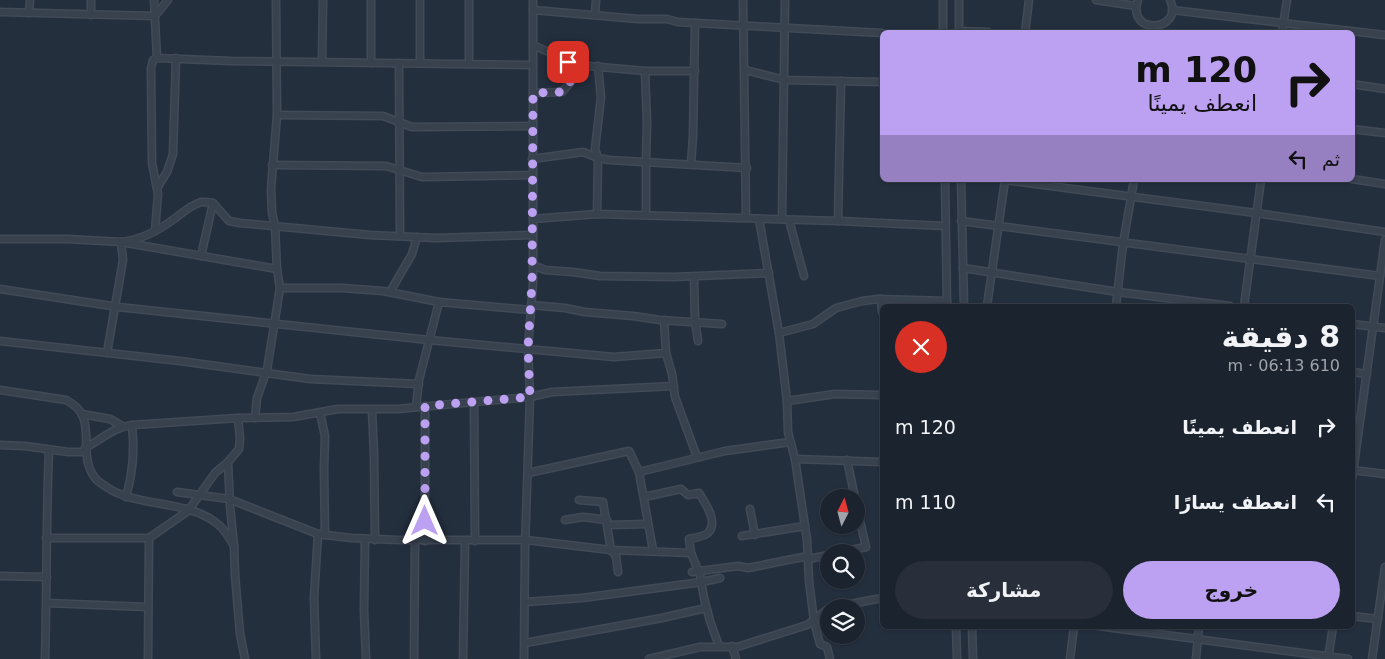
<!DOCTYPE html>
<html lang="ar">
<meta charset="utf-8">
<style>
:root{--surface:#1b232e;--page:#282f3a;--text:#f1f3f6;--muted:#a0a4aa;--line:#39404a;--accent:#bca0f2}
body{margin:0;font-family:"DejaVu Sans","Noto Naskh Arabic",sans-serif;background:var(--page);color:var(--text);direction:rtl;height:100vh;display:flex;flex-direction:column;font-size:19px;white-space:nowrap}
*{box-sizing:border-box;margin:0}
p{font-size:16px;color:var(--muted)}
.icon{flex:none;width:28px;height:28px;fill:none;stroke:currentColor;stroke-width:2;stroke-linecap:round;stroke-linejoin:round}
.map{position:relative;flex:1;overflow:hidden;direction:ltr}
.side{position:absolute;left:880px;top:304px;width:475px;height:325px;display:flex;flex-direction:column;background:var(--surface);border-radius:8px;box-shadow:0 1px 4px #0004,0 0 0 1px var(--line);direction:rtl}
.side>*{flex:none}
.guide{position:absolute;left:880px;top:30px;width:475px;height:152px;border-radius:8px;box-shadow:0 1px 4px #0004,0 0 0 1px var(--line);direction:rtl;background:#bca0f2;color:#111;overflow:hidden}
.needle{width:32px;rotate:6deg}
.controls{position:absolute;left:820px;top:489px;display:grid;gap:10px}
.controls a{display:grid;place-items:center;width:45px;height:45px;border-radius:50%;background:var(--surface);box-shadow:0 1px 4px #0004,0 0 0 1px var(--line);font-size:25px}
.pin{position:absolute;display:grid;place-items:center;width:42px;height:42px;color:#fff;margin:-21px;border-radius:10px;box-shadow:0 2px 8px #0006}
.me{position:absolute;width:55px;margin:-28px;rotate:0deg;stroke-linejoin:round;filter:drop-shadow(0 0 4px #0008)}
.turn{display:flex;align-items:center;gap:18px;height:105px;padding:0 15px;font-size:22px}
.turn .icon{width:65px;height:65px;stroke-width:2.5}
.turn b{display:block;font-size:35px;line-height:42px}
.then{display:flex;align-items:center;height:48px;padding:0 15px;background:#0003;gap:10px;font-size:19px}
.round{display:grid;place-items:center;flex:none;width:52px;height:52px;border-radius:26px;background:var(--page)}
.headline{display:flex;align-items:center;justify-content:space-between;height:85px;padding:0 15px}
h1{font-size:30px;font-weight:700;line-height:38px}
.primary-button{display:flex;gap:10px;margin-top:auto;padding:10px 15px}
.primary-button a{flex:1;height:58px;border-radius:30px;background:var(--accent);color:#111;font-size:20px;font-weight:700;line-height:58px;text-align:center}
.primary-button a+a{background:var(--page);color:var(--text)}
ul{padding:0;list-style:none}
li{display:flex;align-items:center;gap:15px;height:75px;padding:0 15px}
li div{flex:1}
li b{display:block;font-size:19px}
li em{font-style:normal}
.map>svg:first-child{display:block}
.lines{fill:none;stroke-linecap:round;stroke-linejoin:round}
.minor-casing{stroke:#414a57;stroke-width:9}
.minor{stroke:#38414e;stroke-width:6}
.route{stroke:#bca0f2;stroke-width:9;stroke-dasharray:0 16.2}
</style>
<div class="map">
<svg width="1385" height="659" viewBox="0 0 1385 659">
<rect width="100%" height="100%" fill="#242f3e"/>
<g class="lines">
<defs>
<g id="minor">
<polyline points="154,0 157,58"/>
<polyline points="420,0 420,63"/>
<polyline points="743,0 746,217"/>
<polyline points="943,0 943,32"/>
<polyline points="959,0 959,32"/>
<polyline points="1096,0 1136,6"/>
<path d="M1138,0c-12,37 47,31 32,0"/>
<polyline points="533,10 638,19 667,19 678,22 882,33"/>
<polyline points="1172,10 1385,35"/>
<polyline points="0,12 155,16 168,0"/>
<polyline points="29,13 30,0"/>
<polyline points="595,14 596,0"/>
<polyline points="91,15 91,0"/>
<polyline points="959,31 988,32"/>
<polyline points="1025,32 1029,0"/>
<polyline points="1282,32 1287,0"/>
<polyline points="533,45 577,65 645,71 695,71"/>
<polyline points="322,62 323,0"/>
<polyline points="371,63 371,0"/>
<polyline points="399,63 400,236"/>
<polyline points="469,64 469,0"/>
<polyline points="745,70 785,80 882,82"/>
<polyline points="645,71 647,122 646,162 646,214"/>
<polyline points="1352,84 1385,89"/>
<polyline points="533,93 562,92 570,83 573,63"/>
<polyline points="277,115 383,116 412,127 533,126"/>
<polyline points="1352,129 1385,133"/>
<polyline points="532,159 583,152 598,158 609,160 747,168"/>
<polyline points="691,164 693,136 695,23"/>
<polyline points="272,165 386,166 422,177 532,175"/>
<polyline points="1352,179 1385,184"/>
<polyline points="945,180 947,306"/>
<polyline points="961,180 964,306"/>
<polyline points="1004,180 1256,213 1385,232"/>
<polyline points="157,188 167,172 173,154 176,58"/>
<polyline points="597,214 598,158 595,149 601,97 598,66"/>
<polyline points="533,219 597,214 838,221 945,226"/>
<polyline points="759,219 779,333 787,401 788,432 795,459 807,540 809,581 814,621 820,644 827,647 830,659"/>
<polyline points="782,219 785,0"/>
<polyline points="789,220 804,276"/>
<polyline points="838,221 841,81"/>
<polyline points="961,221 1380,276"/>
<polyline points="155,231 158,194 152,163 151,68 153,60 157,58 231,61 533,65"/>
<polyline points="0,239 68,239 121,242 277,269"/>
<path d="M121,242c20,-2 37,-11 53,-23 8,-6 17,-14 27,-17 4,0 8,0 12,1l16,18 11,2 130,12 65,3 98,-3"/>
<polyline points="201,256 213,203"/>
<polyline points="533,265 545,270 573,272 600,276 673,277 769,273"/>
<polyline points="963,268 1118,292 1230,306"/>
<polyline points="694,277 695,321 698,341"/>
<polyline points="280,288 342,288 383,291 439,302 531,310"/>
<polyline points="0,289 118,307 429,340 614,357 666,353"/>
<polyline points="390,292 412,254 417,237"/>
<polyline points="881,299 882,312"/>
<polyline points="531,305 565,308 585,312 633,316 660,320 722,324"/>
<polyline points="987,306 1005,180"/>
<polyline points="1116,306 1123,244 1134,180"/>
<polyline points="1244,306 1261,180"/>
<polyline points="664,320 666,353 672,374 675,397 697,457"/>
<polyline points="1352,324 1385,328"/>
<polyline points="779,333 813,324 836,308 862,301 878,299 947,301"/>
<polyline points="0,341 180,361 310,379 419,384"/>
<polyline points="107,353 123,260 121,242"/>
<polyline points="1352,372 1367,374"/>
<path d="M0,390l66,10c35,17 9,52 29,78 4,5 12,9 18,13 30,15 76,11 102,31 9,6 14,15 19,24"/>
<polyline points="787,401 835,394 882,395"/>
<polyline points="474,403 475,541"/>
<polyline points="425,406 425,541"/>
<polyline points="416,407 419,380 439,302"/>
<polyline points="372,410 374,454 375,540"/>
<polyline points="320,413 325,436 324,469 325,535"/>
<polyline points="82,414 110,419 122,426"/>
<polyline points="255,418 257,398 267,370 280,288 277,269 275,226 272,213 271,189 277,115 276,0"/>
<polyline points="0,445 25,446 68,452 86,452"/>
<path d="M85,448c17,-9 29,-21 47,-23l106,-7 55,-1 45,-8h60l132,-12 22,-5 122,-6"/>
<polyline points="795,459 882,462"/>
<polyline points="847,460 855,498"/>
<polyline points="228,462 230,506 234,546 235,575 240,634 245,659"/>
<polyline points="1352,470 1385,474"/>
<polyline points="528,473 629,451 639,472"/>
<polyline points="1352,479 1385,240"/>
<polyline points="177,492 229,499 318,534 351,538 399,540 526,540 611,550 691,553"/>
<path d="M126,497c7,-24 9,-47 6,-72"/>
<path d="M644,497l37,-8 7,6 11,-2c6,10 20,29 9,40 -4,3 -13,5 -19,6l2,14 9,22 4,23 6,23 9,25"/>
<polyline points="579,500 603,502 611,550 616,556 618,572"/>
<polyline points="750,509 755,535"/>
<polyline points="565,520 583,517 607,520"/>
<polyline points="608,525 648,524"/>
<polyline points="742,536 805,526"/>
<polyline points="46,538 149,538 148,659"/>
<polyline points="149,538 188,511 215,473 228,462 239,449 240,438 238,418"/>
<polyline points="365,539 364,610 366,659"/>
<polyline points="653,550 639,472 725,451 790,442"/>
<polyline points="841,552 866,547 856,504"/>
<polyline points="808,559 829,555"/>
<polyline points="692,572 738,566 748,568 808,556"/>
<polyline points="0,576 47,577"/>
<polyline points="525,602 582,598 702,582 720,578"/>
<polyline points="47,603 148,607"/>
<polyline points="830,608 882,598"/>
<polyline points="1352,616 1378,619"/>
<polyline points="956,626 957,659"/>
<polyline points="972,626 973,659"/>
<polyline points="1098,626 1348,659"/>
<polyline points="525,643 662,618 706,608"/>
<polyline points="732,646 736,659"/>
<path d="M45,659c2,-70 1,-140 4,-209"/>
<polyline points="316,659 314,598 318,534"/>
<polyline points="414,659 415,540"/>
<polyline points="463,659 465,541"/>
<polyline points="524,659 525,547 530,397 528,348 533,283 533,0"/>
<polyline points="649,659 700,647 737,647 807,625 829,608"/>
<polyline points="1070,659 1074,626"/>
<polyline points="1196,659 1199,626"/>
<polyline points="1328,659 1333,626"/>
<polyline points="1372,659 1385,567"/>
</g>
</defs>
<use href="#minor" class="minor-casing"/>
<use href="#minor" class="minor"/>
</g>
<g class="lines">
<polyline class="route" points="425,521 425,406 530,397 528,348 532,283 533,93 562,92 570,83 573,63 568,62"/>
</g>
</svg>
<div class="controls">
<a><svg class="needle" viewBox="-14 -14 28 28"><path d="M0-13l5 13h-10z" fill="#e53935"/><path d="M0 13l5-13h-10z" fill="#a0a4aa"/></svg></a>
<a><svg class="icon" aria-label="search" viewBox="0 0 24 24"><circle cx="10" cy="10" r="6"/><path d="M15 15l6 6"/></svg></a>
<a><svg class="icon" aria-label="layers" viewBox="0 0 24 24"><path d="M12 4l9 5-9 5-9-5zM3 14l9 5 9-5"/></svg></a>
</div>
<div class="pin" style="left:568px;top:62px;background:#d93025"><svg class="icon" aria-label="arrive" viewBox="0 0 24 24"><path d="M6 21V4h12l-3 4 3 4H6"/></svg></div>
<svg class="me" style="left:425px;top:521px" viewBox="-20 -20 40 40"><path d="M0-17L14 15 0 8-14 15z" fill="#bca0f2" stroke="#fff" stroke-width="4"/></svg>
<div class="guide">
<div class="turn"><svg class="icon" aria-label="right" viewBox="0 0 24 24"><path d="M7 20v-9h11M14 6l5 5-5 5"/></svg><div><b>120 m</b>انعطف يمينًا</div></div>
<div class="then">ثم<svg class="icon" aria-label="left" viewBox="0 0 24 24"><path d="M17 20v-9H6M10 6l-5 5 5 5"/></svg></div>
</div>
<section class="side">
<div class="headline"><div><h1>8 دقيقة</h1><p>610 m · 06:13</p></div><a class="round" style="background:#d93025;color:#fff"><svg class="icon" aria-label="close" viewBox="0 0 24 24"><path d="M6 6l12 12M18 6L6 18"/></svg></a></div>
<ul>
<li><svg class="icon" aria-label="right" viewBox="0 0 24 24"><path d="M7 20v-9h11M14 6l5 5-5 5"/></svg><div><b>انعطف يمينًا</b></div><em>120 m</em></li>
<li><svg class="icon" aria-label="left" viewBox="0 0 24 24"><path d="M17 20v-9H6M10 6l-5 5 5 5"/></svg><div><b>انعطف يسارًا</b></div><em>110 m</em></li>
</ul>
<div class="primary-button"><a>خروج</a><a>مشاركة</a></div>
</section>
</div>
